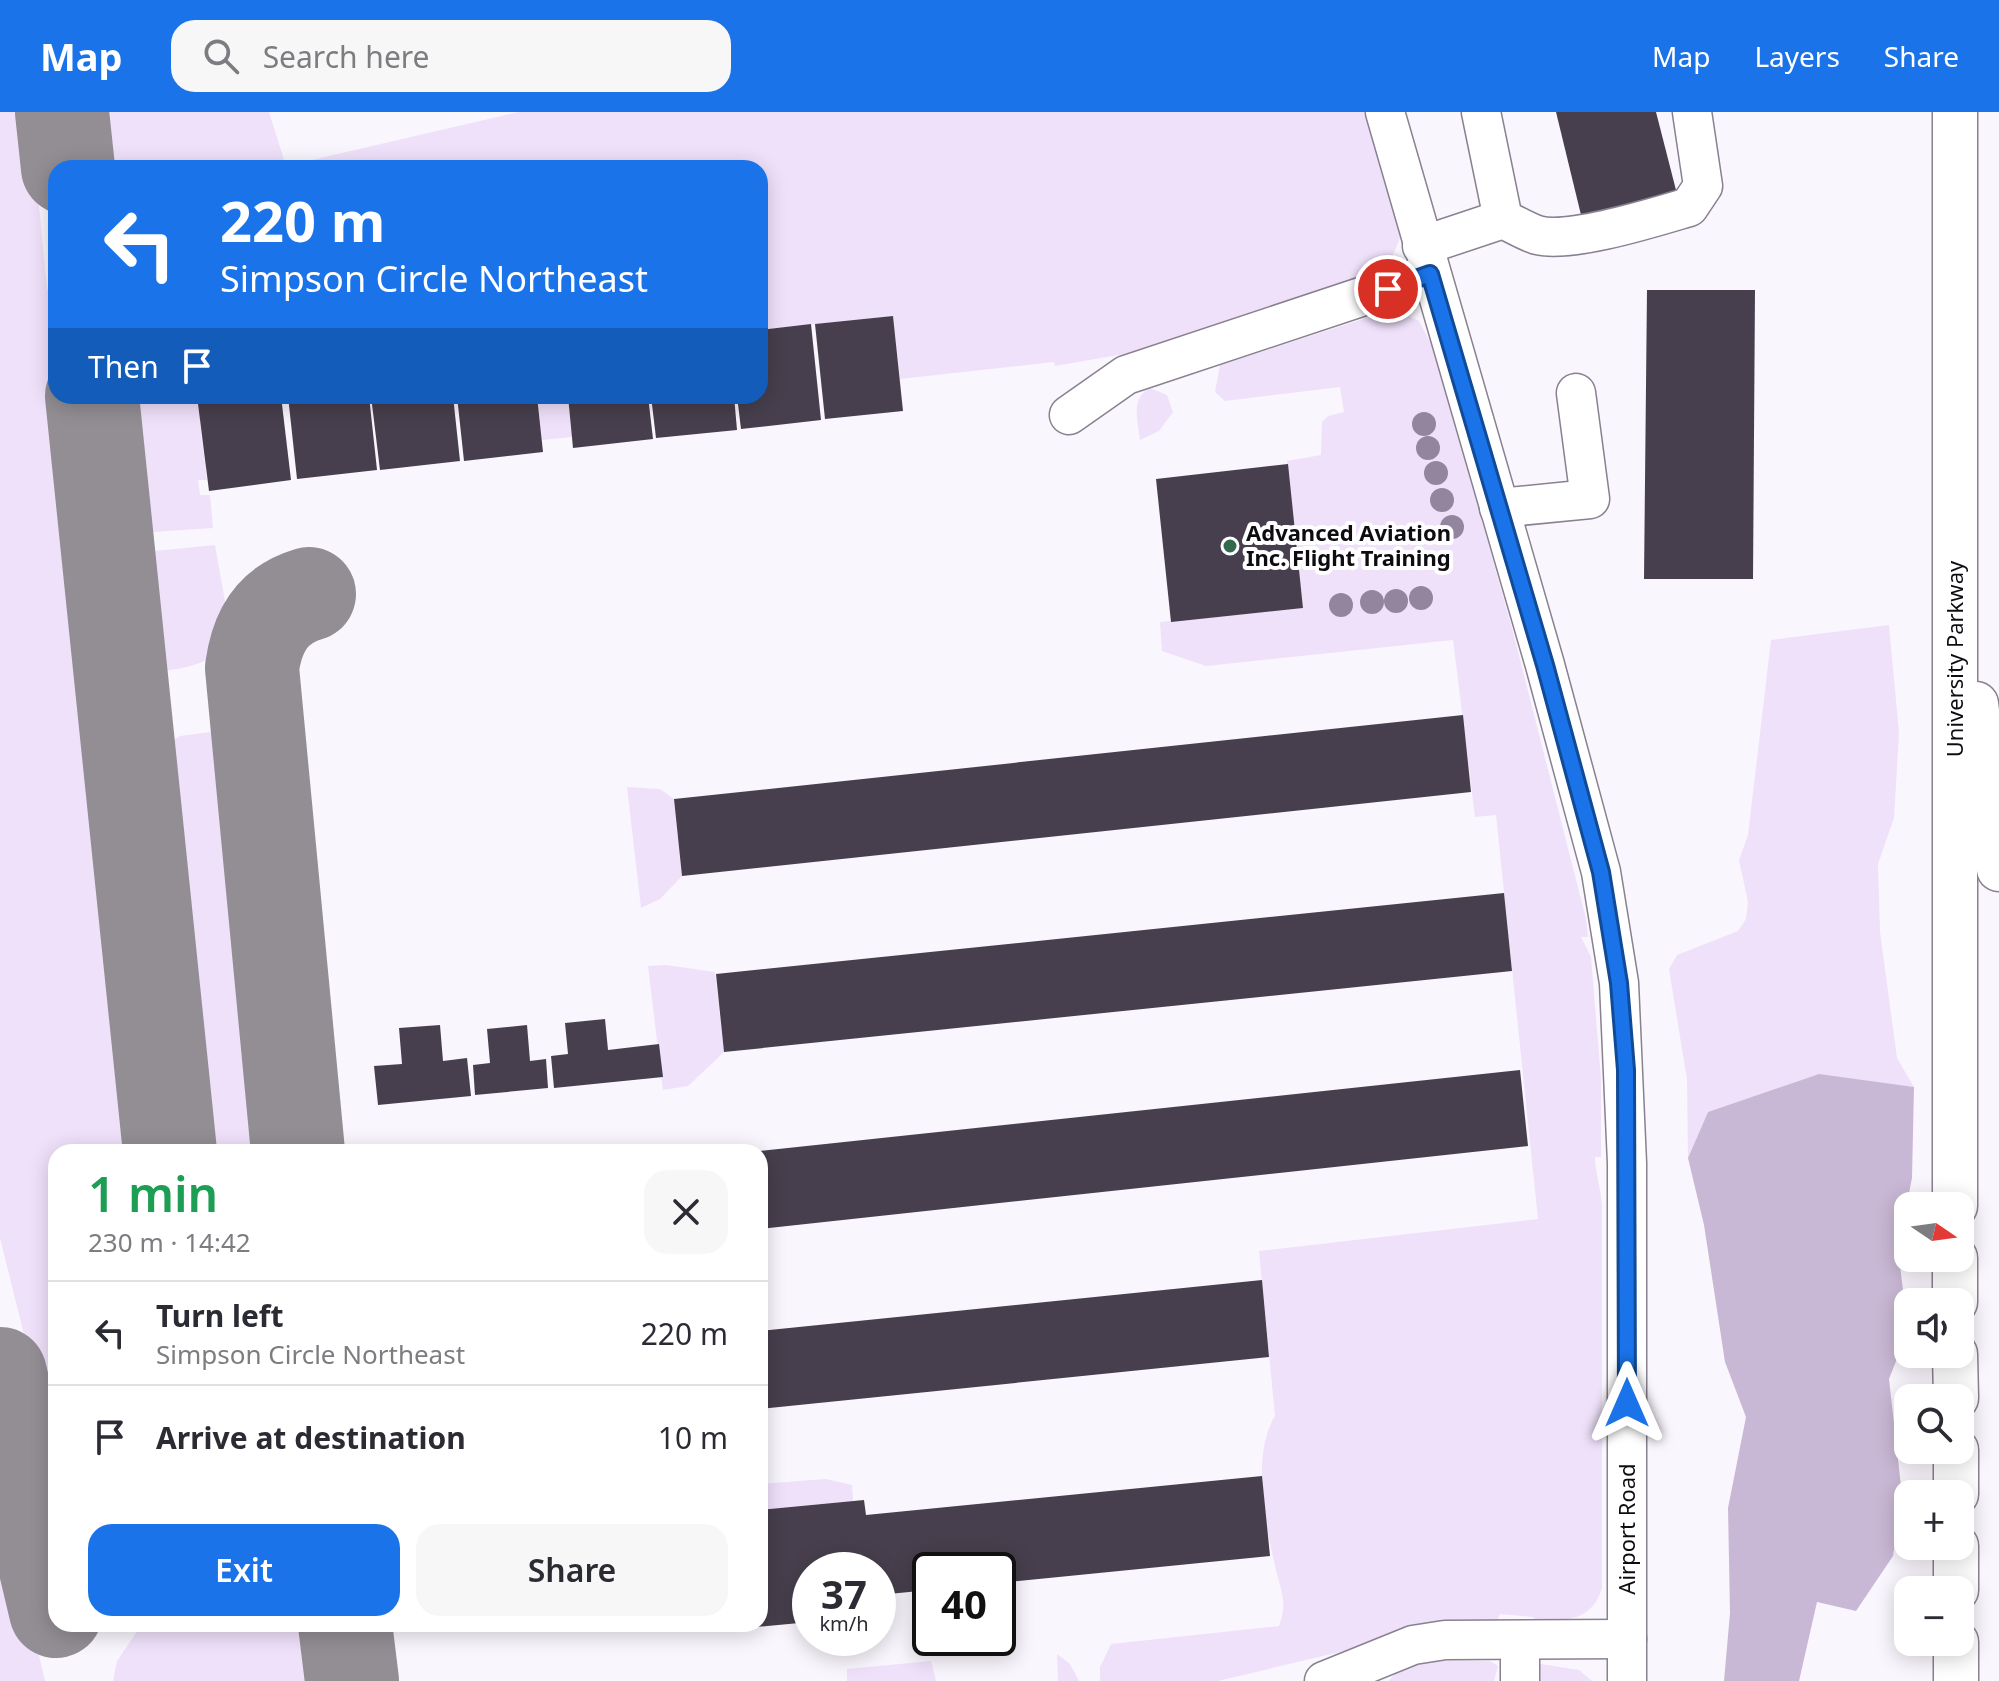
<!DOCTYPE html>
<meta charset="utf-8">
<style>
:root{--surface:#fff;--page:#f7f7f7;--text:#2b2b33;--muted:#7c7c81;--line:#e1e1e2;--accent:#1a73e8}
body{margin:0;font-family:"Noto Sans",sans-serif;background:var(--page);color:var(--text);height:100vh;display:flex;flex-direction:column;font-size:30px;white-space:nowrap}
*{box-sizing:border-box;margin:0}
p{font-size:26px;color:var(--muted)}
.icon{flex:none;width:44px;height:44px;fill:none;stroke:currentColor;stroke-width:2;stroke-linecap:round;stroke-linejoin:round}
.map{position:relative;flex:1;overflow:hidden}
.sheet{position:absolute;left:48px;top:1032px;width:720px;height:488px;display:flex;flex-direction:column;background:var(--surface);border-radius:24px;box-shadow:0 4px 20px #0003}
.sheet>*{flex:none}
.top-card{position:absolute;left:48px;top:48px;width:720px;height:244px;border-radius:24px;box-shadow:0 4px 20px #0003;background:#1a73e8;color:#fff;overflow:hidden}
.needle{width:52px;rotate:103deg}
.buttons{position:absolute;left:1894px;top:1080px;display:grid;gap:16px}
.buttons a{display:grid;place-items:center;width:80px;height:80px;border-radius:16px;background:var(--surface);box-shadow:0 4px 20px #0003;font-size:40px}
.speed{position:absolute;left:792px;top:1440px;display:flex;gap:16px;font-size:40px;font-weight:700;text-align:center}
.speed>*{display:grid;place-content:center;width:104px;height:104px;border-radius:50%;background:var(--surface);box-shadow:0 4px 20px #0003;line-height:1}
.speed small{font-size:20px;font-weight:400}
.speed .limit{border:4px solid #111;border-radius:12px;background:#fff;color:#111}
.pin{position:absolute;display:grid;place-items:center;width:68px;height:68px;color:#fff;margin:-34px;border:4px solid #fff;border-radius:50%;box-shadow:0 2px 8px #0007}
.me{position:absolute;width:88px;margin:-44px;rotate:0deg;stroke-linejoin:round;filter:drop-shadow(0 0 6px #0008)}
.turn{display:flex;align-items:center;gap:28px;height:168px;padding:0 40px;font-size:36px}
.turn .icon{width:104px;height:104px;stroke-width:2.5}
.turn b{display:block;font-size:56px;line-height:68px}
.then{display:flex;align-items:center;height:76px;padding:0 40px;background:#0003;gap:16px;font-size:30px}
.round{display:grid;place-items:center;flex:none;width:84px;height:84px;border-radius:24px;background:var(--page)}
.headline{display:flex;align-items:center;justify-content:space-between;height:136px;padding:0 40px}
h1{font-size:48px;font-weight:600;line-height:60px;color:#1e9e55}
.action{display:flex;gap:16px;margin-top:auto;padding:16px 40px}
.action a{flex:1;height:92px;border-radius:24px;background:var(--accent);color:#fff;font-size:32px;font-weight:600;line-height:92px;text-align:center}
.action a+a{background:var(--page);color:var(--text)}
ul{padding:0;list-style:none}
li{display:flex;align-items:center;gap:24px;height:104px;padding:0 40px;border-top:2px solid var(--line)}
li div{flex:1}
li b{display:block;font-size:30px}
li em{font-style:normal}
header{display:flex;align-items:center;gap:48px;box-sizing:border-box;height:112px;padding:0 40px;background:var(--accent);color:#fff}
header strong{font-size:38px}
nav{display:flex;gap:44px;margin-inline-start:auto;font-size:28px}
.search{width:560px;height:72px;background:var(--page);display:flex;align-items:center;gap:20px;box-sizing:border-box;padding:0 28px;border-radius:24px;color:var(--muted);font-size:30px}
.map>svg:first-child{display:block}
.green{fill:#efe1fa}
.forest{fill:#c9b8d5}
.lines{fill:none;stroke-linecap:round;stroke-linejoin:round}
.taxiway{stroke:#928e94;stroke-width:94}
.building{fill:#473f4d}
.minor-casing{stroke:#898090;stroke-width:41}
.highway-casing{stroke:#898090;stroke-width:47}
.minor{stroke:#fff;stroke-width:38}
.highway{stroke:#fff;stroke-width:44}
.tree{fill:#94859e}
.route-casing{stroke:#114b97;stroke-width:20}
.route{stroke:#1a73e8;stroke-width:14}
.poi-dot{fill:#33694f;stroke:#fff;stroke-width:3}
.labels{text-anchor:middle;stroke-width:8;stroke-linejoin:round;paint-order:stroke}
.poi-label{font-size:22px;font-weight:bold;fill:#0f0c11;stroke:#fff;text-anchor:start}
.street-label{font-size:22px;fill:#0f0c11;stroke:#fff}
</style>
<header>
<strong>Map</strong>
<div class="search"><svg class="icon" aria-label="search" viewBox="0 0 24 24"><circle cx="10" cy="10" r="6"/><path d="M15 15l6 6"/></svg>Search here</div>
<nav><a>Map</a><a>Layers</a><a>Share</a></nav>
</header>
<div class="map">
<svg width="1999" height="1569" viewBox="0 0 1999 1569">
<rect width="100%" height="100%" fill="#faf6fd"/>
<g class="green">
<path d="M0,0h30l17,177 9,5v102h4l28,228 4,5 52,-6v-71l71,-7 14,79c-1,58 -94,45 -133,51l2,60 45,417h-87v311l-56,-225z"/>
<polygon points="91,0 269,0 286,54 519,0 1369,0 1402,121 1391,148 1348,169 1124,242 1055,254 1054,250 900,267 893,204 760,218 760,56 97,56"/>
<path d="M1394,197l25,12 14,26 80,285 73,287 2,18h-7l10,20 10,121v79h-6c0,15 6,32 7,48v383c-10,33 -34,31 -64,35l-5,-6 -33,-3 -3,7 -92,6 -61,24 -126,30h-118v-14l11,-23 168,-18c10,-25 0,-39 -5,-65 -10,-42 -22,-107 1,-145l-16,-165 279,-32 -42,-404 -21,2 -22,-177 -247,26 -44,-15 -2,-29 143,-14 -16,-147 34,-6 1,-33 6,-6 16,-4 -4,-25 -115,14 -10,-9 5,-27z"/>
<path d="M1150,276l17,7 6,17 -14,19 -19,9c-2,-19 -10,-42 10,-52z"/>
<polygon points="123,284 197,284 207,368 198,368 200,383 210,383 213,416 138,421"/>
<polygon points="537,284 568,284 572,325 542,328"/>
<polygon points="1889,513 1899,621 1894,706 1878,752 1880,820 1897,946 1914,975 1816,963 1708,1000 1688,1046 1687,968 1669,857 1677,843 1738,819 1746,807 1748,790 1739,748 1748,723 1771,528"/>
<polygon points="210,620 229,629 239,655 276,992 275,1025 264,1040 208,1040 203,1031 162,635 180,624"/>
<polygon points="627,675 660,677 674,687 682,764 660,787 641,796"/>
<polygon points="666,853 715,860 724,940 688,974 663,978 648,854"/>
<polygon points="682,1033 718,1034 729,1040 673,1040"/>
<polygon points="826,1367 852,1373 853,1389 760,1398 760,1372"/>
<polygon points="0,1379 45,1569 0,1569"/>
<polygon points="142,1512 308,1512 328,1538 331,1569 113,1569 117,1549"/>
<polygon points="1057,1542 1070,1552 1079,1569 1058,1569"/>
<polygon points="931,1549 936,1569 847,1569 847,1557"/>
<path d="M1490,1549l8,5 -4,15h-105c17,-28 72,-19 101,-20z"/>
<polygon points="1541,1552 1579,1558 1592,1569 1534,1569 1536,1554"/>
</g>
<polygon class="forest" points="1819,962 1914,975 1912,1066 1898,1137 1908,1219 1889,1267 1902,1383 1893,1444 1856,1499 1817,1490 1799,1569 1724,1569 1730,1501 1728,1396 1746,1305 1725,1250 1704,1113 1688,1046 1708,1000"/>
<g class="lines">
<g class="taxiway">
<polyline points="62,0 68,56"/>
<polyline points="92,284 170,1040"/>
<path d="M298,1040l-46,-484c5,-37 20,-63 57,-74"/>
<polyline points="0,1262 56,1499"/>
<polyline points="345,1512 352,1569"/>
</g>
</g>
<g class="building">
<polygon points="1556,0 1656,0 1677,82 1582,107"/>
<polygon points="1647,178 1755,178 1753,467 1644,467"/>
<polygon points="893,204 903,299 825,307 815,212"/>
<polygon points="811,212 821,308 741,317 737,284 760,284 760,218"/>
<polygon points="197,284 281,284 291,368 209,379"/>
<polygon points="288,284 369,284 377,358 297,367"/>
<polygon points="371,284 453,284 460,349 380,358"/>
<polygon points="457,284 537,284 543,340 464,349"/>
<polygon points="568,284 648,284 653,327 573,336"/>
<polygon points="651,284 734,284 737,318 656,326"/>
<polygon points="1288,352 1303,496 1171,510 1156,367"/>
<polygon points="1463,603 1471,680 682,764 674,687"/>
<polygon points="1504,781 1512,859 724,940 716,862"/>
<polygon points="605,907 608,938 659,932 663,965 554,976 551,944 568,942 565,911"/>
<polygon points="440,913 443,949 467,946 471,984 378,993 374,954 402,952 399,916"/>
<polygon points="527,913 530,949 546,947 548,976 475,983 473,953 490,951 487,917"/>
<polygon points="1520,958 1528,1034 760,1117 760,1039"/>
<polygon points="1262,1168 1269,1245 760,1297 760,1219"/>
<polygon points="1262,1364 1270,1444 998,1471 998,1458 930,1458 930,1478 878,1483 878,1458 810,1458 810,1510 745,1516 744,1512 760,1512 760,1398 864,1388 866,1403"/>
</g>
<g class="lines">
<defs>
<g id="minor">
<polyline points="1385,0 1545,553 1601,760 1619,871 1627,1051 1627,1569"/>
<polyline points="1481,0 1503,107"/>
<path d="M1422,134l81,-27c11,5 22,12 34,16 33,9 118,-18 152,-28l14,-21 -11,-74"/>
<polyline points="1069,303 1126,263 1430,162"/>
<polyline points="1499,396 1590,387 1576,281"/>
<polyline points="1324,1569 1413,1533 1445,1528 1627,1527"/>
<polyline points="1520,1569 1520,1530"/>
</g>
<g id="highway">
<polyline points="1976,592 1999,757"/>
<polyline points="1955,1094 1955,0"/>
<polyline points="1955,1146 1955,1190"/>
<polyline points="1955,1242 1956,1286"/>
<polyline points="1956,1338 1956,1382"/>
<polyline points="1956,1434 1956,1478"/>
<polyline points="1956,1530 1956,1569"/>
</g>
</defs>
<use href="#minor" class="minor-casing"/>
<use href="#highway" class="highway-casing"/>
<use href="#minor" class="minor"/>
<use href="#highway" class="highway"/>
</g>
<g class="tree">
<circle cx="1424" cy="312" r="12"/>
<circle cx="1428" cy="336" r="12"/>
<circle cx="1436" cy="361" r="12"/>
<circle cx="1442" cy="388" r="12"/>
<circle cx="1452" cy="415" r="12"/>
<circle cx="1421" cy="486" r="12"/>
<circle cx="1396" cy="489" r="12"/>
<circle cx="1372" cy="490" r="12"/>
<circle cx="1341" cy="493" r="12"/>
</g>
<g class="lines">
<defs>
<polyline id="route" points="1388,177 1430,162 1545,553 1601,760 1619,871 1626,958 1627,1291"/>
</defs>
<use href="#route" class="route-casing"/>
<use href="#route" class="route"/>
</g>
<circle class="poi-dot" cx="1230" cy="434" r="8"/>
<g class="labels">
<g class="poi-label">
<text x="1246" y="429">Advanced Aviation<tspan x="1246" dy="25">Inc. Flight Training</tspan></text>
</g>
<g class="street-label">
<text transform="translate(1955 547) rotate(-90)" y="8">University Parkway</text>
<text transform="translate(1627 1417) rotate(-90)" y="8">Airport Road</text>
</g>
</g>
</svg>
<div class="buttons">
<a><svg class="needle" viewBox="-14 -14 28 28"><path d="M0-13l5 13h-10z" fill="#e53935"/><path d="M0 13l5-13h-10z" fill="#7c7c81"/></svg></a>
<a><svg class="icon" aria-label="sound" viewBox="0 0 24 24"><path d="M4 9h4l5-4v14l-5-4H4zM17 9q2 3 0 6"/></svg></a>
<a><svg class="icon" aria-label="search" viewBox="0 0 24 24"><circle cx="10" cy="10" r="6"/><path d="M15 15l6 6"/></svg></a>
<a>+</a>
<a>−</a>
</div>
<div class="speed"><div>37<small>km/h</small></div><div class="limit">40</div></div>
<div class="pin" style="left:1388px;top:177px;background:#d93025"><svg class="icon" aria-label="arrive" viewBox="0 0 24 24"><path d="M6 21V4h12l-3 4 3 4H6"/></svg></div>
<svg class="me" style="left:1627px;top:1291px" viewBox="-20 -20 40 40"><path d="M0-17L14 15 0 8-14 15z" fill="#1a73e8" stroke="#fff" stroke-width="4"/></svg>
<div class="top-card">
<div class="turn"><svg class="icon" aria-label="left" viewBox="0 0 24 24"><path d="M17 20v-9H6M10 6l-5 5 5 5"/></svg><div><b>220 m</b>Simpson Circle Northeast</div></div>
<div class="then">Then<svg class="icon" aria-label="arrive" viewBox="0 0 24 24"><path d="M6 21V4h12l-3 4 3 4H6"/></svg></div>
</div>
<section class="sheet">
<div class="headline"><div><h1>1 min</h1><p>230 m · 14:42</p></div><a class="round"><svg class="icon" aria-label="close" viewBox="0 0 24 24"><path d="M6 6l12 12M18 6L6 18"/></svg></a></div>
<ul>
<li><svg class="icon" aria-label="left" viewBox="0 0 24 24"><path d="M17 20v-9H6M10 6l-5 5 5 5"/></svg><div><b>Turn left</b><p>Simpson Circle Northeast</p></div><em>220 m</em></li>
<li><svg class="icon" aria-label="arrive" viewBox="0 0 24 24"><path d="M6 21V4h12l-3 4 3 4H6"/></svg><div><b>Arrive at destination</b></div><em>10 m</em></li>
</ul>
<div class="action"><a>Exit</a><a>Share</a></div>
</section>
</div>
